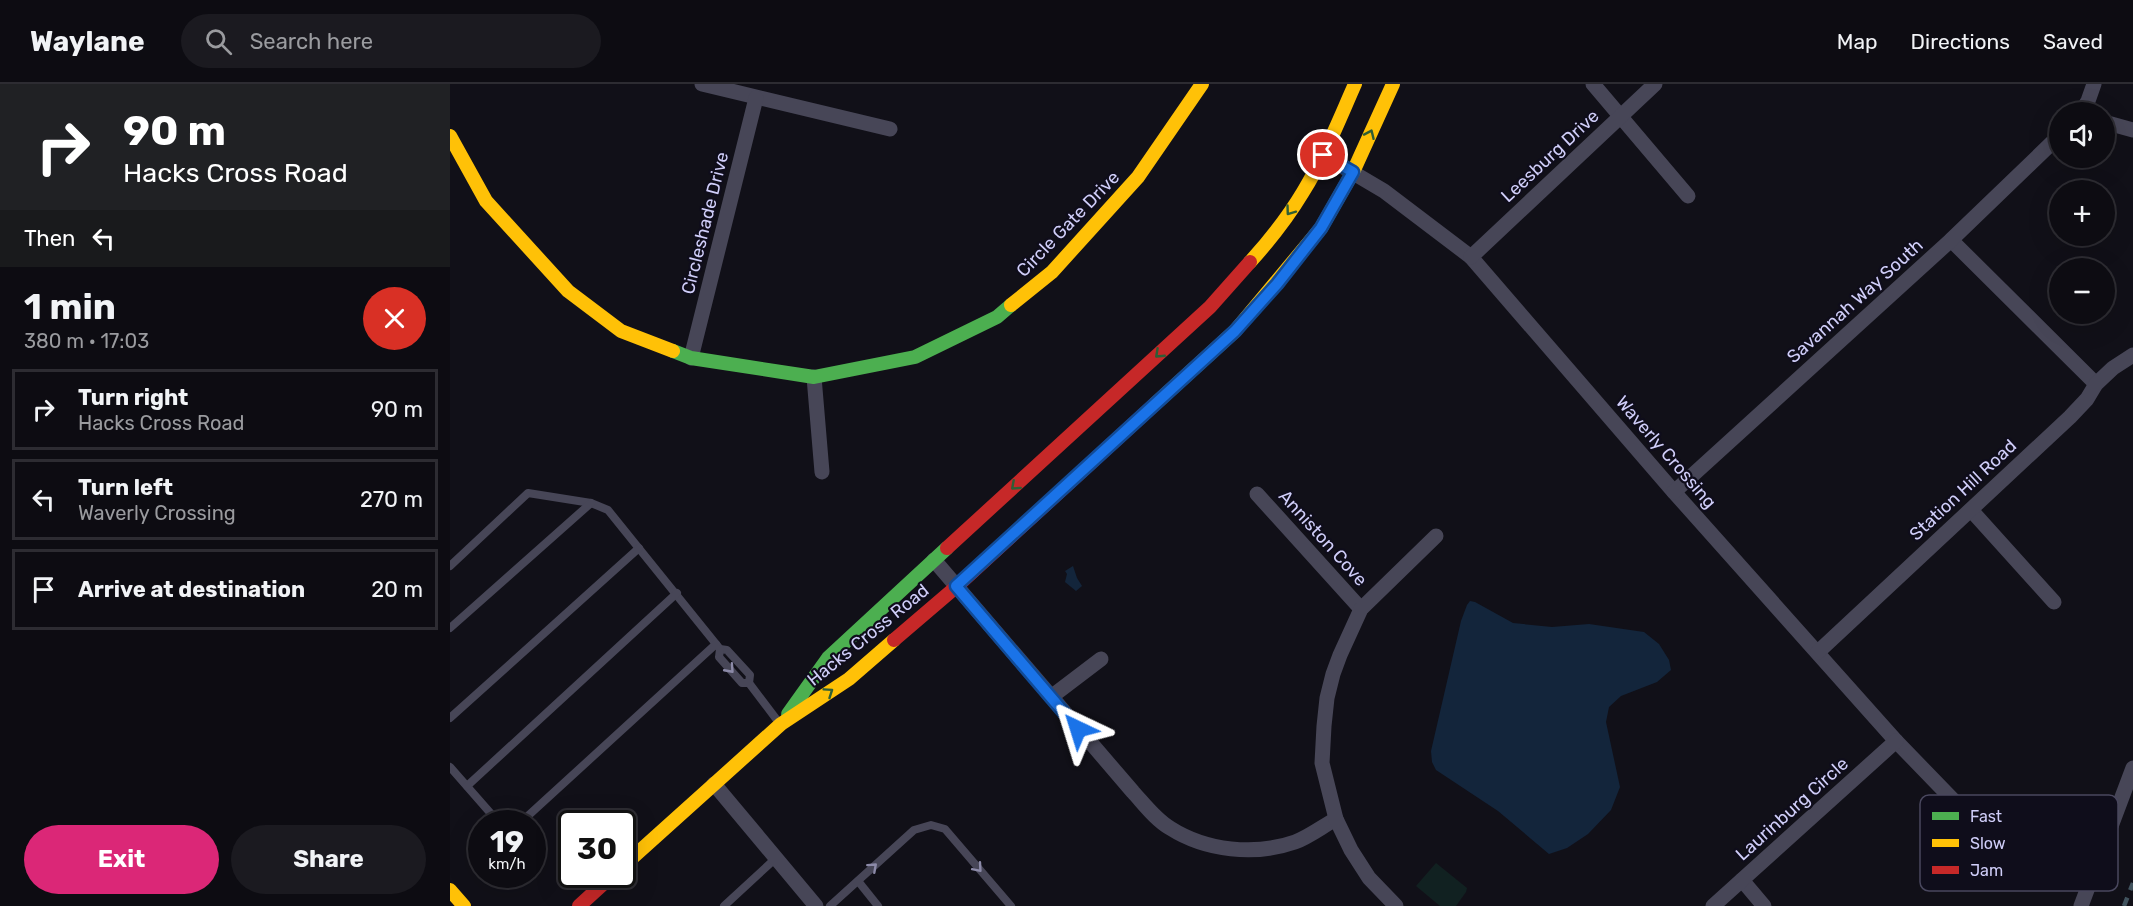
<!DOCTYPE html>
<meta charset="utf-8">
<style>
:root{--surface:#0d0c12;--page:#1b1a20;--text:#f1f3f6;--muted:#9a9b9f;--line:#2d2c32;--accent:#db2777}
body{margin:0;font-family:Rubik,sans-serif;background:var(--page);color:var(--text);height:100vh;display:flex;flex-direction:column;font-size:22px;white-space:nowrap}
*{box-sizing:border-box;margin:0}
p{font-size:20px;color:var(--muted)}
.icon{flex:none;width:33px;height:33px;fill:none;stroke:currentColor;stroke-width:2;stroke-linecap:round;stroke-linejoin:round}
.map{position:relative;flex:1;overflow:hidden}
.details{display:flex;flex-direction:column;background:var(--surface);width:450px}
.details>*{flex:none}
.top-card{background:#202124;color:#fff;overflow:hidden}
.fabs{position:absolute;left:1599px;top:18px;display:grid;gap:12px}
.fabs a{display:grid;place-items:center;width:66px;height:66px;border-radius:50%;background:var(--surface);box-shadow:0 6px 24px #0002,0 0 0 2px var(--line);font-size:30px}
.speed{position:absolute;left:18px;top:726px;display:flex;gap:12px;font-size:30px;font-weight:700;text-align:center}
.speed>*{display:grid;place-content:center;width:78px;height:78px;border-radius:50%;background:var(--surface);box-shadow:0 6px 24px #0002,0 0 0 2px var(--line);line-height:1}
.speed small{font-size:15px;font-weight:400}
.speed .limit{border:3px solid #111;border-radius:9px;background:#fff;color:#111}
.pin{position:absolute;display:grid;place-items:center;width:51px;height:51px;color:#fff;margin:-26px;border:3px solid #fff;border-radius:50%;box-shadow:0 2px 6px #0007}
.me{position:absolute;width:66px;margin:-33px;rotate:319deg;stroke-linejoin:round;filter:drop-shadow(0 0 4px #0008)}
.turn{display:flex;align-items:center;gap:21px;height:126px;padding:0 24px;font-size:27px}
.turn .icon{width:78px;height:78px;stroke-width:2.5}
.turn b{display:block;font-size:42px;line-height:51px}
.then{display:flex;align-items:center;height:57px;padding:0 24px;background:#0003;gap:12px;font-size:22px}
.round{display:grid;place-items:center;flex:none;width:63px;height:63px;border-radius:32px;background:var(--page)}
.overview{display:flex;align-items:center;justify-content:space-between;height:102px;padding:0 24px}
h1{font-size:36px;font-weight:700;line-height:45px}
.cta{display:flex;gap:12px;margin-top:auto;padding:12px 24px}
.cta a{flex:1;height:69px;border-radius:36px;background:var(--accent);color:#fff;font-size:24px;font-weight:700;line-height:69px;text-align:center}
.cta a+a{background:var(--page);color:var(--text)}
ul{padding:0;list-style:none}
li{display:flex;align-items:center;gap:18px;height:81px;margin:0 12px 9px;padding:0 12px;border:3px solid var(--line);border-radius:0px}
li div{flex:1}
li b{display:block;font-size:22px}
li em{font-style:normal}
header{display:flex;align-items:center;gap:36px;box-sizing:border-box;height:84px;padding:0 30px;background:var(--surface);border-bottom:2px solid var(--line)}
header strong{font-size:28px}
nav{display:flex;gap:33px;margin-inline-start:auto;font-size:21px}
.search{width:420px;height:54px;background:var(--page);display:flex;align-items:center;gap:15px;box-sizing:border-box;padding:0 21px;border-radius:33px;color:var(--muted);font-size:22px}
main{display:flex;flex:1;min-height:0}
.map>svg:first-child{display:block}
.green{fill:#112121}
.water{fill:#13253b}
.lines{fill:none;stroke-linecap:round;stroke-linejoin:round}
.lane{stroke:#474657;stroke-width:8}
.street{stroke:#474657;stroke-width:15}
.fast{stroke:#4caf50;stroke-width:14}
.slow{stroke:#ffc107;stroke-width:14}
.jam{stroke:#c62828;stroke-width:14}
.rail{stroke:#41535e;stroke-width:4.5;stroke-dasharray:9 8;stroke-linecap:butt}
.oneway{stroke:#2e5e36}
.oneway2{stroke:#8c8aa8}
.route-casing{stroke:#114b97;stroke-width:15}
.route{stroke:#1a73e8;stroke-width:10}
.labels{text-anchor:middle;stroke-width:4.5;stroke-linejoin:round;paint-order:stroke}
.street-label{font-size:18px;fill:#d0cef9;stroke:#0f0d1b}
.key{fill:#0f0d1b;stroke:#49475e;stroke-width:1.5}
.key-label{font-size:16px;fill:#d0cef9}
</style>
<header>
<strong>Waylane</strong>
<div class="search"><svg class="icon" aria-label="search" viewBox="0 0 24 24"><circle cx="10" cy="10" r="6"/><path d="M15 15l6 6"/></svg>Search here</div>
<nav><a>Map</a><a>Directions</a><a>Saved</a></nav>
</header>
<main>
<section class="details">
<div class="top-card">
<div class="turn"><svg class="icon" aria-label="right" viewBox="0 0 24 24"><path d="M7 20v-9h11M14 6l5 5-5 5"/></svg><div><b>90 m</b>Hacks Cross Road</div></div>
<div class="then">Then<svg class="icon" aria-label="left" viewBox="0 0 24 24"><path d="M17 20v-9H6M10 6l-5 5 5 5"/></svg></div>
</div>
<div class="overview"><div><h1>1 min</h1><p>380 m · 17:03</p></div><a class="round" style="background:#d93025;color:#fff"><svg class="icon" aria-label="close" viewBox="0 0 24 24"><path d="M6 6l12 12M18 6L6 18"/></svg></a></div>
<ul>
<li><svg class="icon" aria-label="right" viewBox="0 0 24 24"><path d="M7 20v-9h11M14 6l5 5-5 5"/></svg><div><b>Turn right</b><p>Hacks Cross Road</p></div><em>90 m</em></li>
<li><svg class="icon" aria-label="left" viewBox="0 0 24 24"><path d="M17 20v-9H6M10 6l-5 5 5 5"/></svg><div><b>Turn left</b><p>Waverly Crossing</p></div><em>270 m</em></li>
<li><svg class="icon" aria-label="arrive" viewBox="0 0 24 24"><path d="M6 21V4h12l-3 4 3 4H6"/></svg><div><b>Arrive at destination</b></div><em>20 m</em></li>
</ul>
<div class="cta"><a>Exit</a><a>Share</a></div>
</section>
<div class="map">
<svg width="1683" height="822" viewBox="0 0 1683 822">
<rect width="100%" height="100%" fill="#111018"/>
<polygon class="green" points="986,779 1017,804 1016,808 1006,822 990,822 966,802"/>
<g class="water">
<polygon points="623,482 627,494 632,502 626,507 615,498 617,490 615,487"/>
<polygon points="1020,517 1025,518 1063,539 1102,543 1139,540 1194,548 1209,560 1219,576 1221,586 1207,598 1171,612 1159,623 1156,638 1170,703 1161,726 1138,750 1117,764 1099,770 1048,727 986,686 982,678 981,667 1011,537 1017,521"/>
</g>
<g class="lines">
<g class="lane">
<polyline points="0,482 78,409 141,419 158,426 266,560 270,565 277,566 300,591 299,599"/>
<polyline points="0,544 141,419"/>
<polyline points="270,565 269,573 292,599 299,599 330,640"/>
<polyline points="0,634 189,464"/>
<polyline points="0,683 50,740"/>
<polyline points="17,702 227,509"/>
<polyline points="69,740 266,560"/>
<polyline points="408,797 428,822"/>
<polyline points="274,822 326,774"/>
<polyline points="380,822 464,746 481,741 495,745 561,822"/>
</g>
<g class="street">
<polyline points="252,0 440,45"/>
<polyline points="1143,0 1238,112"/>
<polyline points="1631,28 1638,17 1644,0"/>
<polyline points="1654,38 1683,46"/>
<polyline points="873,71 934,107 1021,173 1224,408 1446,657 1506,719"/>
<polyline points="1501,156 1646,300"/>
<polyline points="1021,173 1205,0"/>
<polyline points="241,274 306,14"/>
<polyline points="364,293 372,388"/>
<polyline points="1224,408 1501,156 1610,51"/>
<polyline points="807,410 911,525"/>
<polyline points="1521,426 1604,518"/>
<path d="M484,476l199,232c11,12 23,28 37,36 36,23 85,28 125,14 14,-5 28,-16 41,-23"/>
<polyline points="1368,568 1620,333 1637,315 1646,300 1663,284 1683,271"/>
<polyline points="601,613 651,575"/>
<polyline points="264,700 366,822"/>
<polyline points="1292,796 1314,822"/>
<polyline points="946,822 919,794 901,766 886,735 872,679 874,642 877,614 883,590 890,571 911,525 986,452"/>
<polyline points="1263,822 1446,657"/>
<polyline points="1631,822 1683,684"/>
</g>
<g class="fast">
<polyline points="223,267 241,274 364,293 465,273 547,233 561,221"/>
<polyline points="338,630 378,574 497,464"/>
</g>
<g class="slow">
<polyline points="0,52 36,117 118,207 171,247 223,267"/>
<path d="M800,178c20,-22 38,-45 53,-70 21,-34 36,-72 52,-108"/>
<polyline points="561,221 602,188 688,93 752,0"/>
<polyline points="705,320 785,247 871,144 903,88 943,0"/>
<polyline points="172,783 331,640 399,595 444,556"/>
<polyline points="0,806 14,822"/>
</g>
<g class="jam">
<polyline points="497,464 760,223 800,178"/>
<polyline points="444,556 506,503 705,320"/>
<polyline points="129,822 164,790"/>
</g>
<polyline class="rail" points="1674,822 1683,799"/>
</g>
<defs><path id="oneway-chevron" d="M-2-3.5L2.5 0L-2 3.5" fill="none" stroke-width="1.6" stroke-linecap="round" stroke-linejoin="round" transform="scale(1.5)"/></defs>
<g class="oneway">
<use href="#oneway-chevron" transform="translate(920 50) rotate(-66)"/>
<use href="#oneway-chevron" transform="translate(840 127) rotate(126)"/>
<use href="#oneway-chevron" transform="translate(709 270) rotate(137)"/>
<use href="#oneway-chevron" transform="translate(565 402) rotate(138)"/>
<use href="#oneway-chevron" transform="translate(379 608) rotate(-34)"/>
</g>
<g class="oneway2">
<use href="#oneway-chevron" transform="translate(280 585) rotate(48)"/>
<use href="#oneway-chevron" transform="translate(423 783) rotate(-42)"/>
<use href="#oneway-chevron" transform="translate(528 784) rotate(49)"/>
</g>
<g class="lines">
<defs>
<polyline id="route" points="628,645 506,502 785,247 827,200 871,144 903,88 873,71"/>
</defs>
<use href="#route" class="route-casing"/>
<use href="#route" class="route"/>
</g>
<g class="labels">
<g class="street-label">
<text transform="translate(1100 72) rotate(-43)" y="6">Leesburg Drive</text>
<text transform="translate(255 139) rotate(-76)" y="6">Circleshade Drive</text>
<text transform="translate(618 140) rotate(-46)" y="6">Circle Gate Drive</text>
<text transform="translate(1405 217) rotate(-42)" y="6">Savannah Way South</text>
<text transform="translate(1216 368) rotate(49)" y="6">Waverly Crossing</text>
<text transform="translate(1513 406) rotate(-43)" y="6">Station Hill Road</text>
<text transform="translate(873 454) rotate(48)" y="6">Anniston Cove</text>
<text transform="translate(418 551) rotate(-39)" y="6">Hacks Cross Road</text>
<text transform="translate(1342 725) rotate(-42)" y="6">Laurinburg Circle</text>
</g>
</g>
<rect x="1470" y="711" width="198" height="96" rx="9" class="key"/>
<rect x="1482" y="728" width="27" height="8" fill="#4caf50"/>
<rect x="1482" y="755" width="27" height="8" fill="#ffc107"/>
<rect x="1482" y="782" width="27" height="8" fill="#c62828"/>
<g class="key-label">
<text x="1520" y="738">Fast</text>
<text x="1520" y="765">Slow</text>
<text x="1520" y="792">Jam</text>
</g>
</svg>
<div class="fabs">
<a><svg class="icon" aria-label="sound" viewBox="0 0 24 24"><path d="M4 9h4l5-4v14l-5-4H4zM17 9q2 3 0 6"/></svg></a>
<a>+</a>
<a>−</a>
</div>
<div class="speed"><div>19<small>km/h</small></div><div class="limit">30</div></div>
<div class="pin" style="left:873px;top:71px;background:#d93025"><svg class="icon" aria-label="arrive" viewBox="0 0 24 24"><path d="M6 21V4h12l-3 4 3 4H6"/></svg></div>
<svg class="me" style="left:628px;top:645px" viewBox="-20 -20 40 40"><path d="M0-17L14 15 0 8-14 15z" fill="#1a73e8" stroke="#fff" stroke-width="4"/></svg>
</div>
</main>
